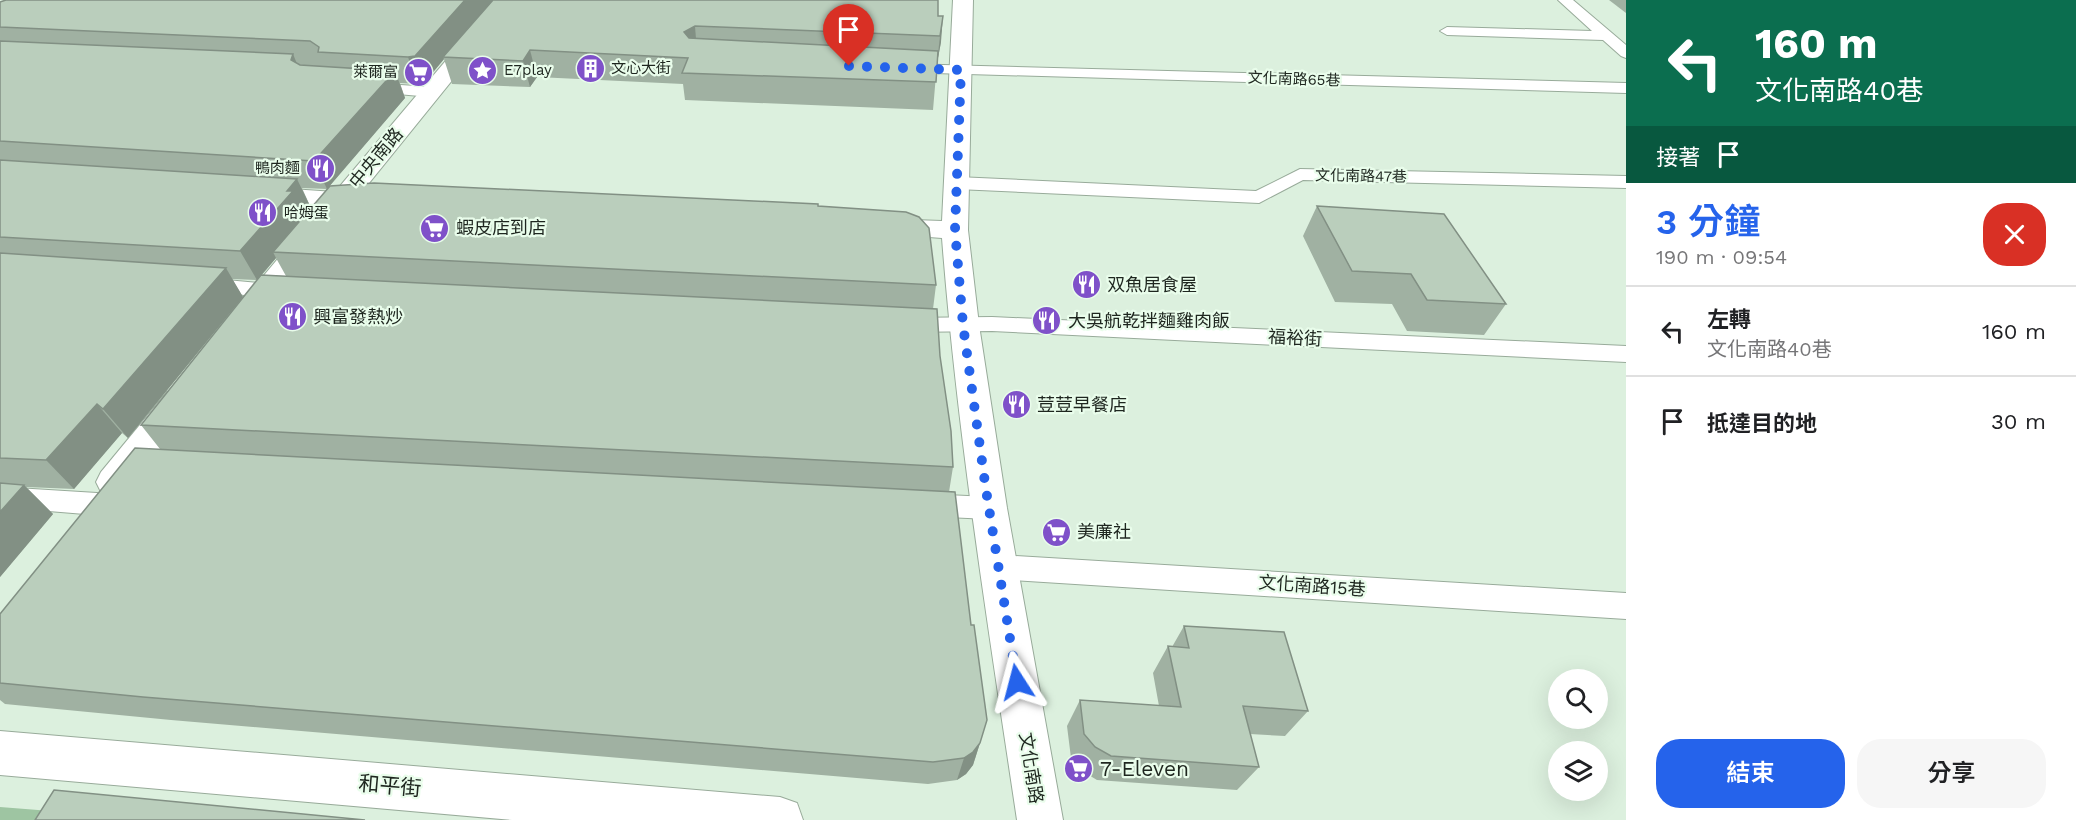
<!DOCTYPE html>
<html lang="zh-TW">
<meta charset="utf-8">
<style>
:root{--surface:#fff;--page:#f6f6f6;--text:#202124;--muted:#757577;--line:#e0e0e0;--accent:#2563eb}
body{margin:0;font-family:"Work Sans","Noto Sans TC",sans-serif;background:var(--page);color:var(--text);height:100vh;display:flex;flex-direction:column;font-size:22px;white-space:nowrap}
*{box-sizing:border-box;margin:0}
p{font-size:20px;color:var(--muted)}
.icon{flex:none;width:33px;height:33px;fill:none;stroke:currentColor;stroke-width:2;stroke-linecap:round;stroke-linejoin:round}
.map{position:relative;flex:1;overflow:hidden}
.drawer{display:flex;flex-direction:column;background:var(--surface);width:450px}
.drawer>*{flex:none}
.banner{background:#0b6e4f;color:#fff;overflow:hidden}
.tools{position:absolute;left:1548px;top:669px;display:grid;gap:12px}
.tools a{display:grid;place-items:center;width:60px;height:60px;border-radius:50%;background:var(--surface);box-shadow:0 6px 24px #0002;font-size:30px}
.pin{position:absolute;display:grid;place-items:center;width:51px;height:51px;color:#fff;margin:-62px -26px;border-radius:50% 50% 50% 0;rotate:-45deg;box-shadow:0 0 6px #0007}
.pin .icon{rotate:45deg}
.me{position:absolute;width:66px;margin:-33px;rotate:351deg;stroke-linejoin:round;filter:drop-shadow(0 0 4px #0008)}
.turn{display:flex;align-items:center;gap:21px;height:126px;padding:0 30px;font-size:27px}
.turn .icon{width:78px;height:78px;stroke-width:2.5}
.turn b{display:block;font-size:42px;line-height:51px}
.then{display:flex;align-items:center;height:57px;padding:0 30px;background:#0003;gap:12px;font-size:22px}
.round{display:grid;place-items:center;flex:none;width:63px;height:63px;border-radius:24px;background:var(--page)}
.overview{display:flex;align-items:center;justify-content:space-between;height:102px;padding:0 30px}
h1{font-size:36px;font-weight:600;line-height:45px;color:var(--accent)}
.cta{display:flex;gap:12px;margin-top:auto;padding:12px 30px}
.cta a{flex:1;height:69px;border-radius:24px;background:var(--accent);color:#fff;font-size:24px;font-weight:600;line-height:69px;text-align:center}
.cta a+a{background:var(--page);color:var(--text)}
ul{padding:0;list-style:none}
li{display:flex;align-items:center;gap:18px;height:90px;padding:0 30px;border-top:2px solid var(--line)}
li div{flex:1}
li b{display:block;font-size:22px}
li em{font-style:normal}
main{display:flex;flex:1;min-height:0}
.map>svg:first-child{display:block}
.green{fill:#9ec5a2}
.lines{fill:none;stroke-linecap:round;stroke-linejoin:round}
.service-casing{stroke:#98ab9a;stroke-width:2}
.minor-casing{stroke:#98ab9a;stroke-width:2}
.service{fill:#fff;fill-rule:evenodd}
.minor{fill:#fff;fill-rule:evenodd}
.wall{fill:#a0b1a2;fill-rule:evenodd}
.shaded-wall{fill:#829084}
.building{fill:#bacebc;stroke:#829084;stroke-width:1.5}
.route{stroke:#2563eb;stroke-width:10;stroke-dasharray:0 18}
.labels{text-anchor:middle;stroke-width:4.5;stroke-linejoin:round;paint-order:stroke}
.far-poi-label{font-size:15px;fill:#1e261f;stroke:#e9fdeb;text-anchor:start}
.far-street-label{font-size:15px;fill:#1e261f;stroke:#e9fdeb}
.street-label{font-size:18px;fill:#1e261f;stroke:#e9fdeb}
.poi-label{font-size:18px;fill:#1e261f;stroke:#e9fdeb;text-anchor:start}
.near-poi-label{font-size:21px;fill:#1e261f;stroke:#e9fdeb;text-anchor:start}
.near-street-label{font-size:21px;fill:#1e261f;stroke:#e9fdeb}
</style>
<main>
<div class="map">
<svg width="1626" height="820" viewBox="0 0 1626 820">
<rect width="100%" height="100%" fill="#dcf0de"/>
<polygon class="green" points="0,807 76,813 72,820 0,820"/>
<g class="lines">
<defs>
<g id="service">
<polygon points="1558,0 1573,0 1626,45 1626,58 1621,56 1603,40 1447,35 1440,31 1447,27 1592,31"/>
<polygon points="906,64 1626,83 1626,93 900,72 898,69"/>
<polygon points="370,83 431,87 439,92 431,97 364,91 362,88 364,85"/>
<polygon points="1300,169 1626,176 1626,188 1303,180 1259,203 957,189 951,187 948,183 951,179 957,177 1256,191"/>
<polygon points="205,278 281,285 288,287 292,292 288,297 281,299 198,290 195,285 198,280"/>
<polygon points="992,317 1626,346 1626,362 992,331 906,332 898,330 895,325 898,320 906,318"/>
<polygon points="0,487 97,493 106,497 110,504 106,511 97,515 0,507"/>
<polygon points="925,494 989,497 998,500 1002,508 998,516 989,519 925,516 916,512 912,505 916,498"/>
<polygon points="998,555 1626,593 1626,619 998,579 988,575 984,567 988,559"/>
</g>
<g id="minor">
<polygon points="497,0 517,0 361,193 372,196 376,201 372,206 349,208 260,318 250,321 240,318 235,311 240,304 322,206 262,203 253,200 249,195 253,190 262,187 335,192"/>
<path d="M953,0h20l-5,230 11,95 28,183 56,312h-46c-29,-194 -60,-387 -75,-582l-66,-5 -4,-6 4,-6 9,-2 57,2z"/>
<polygon points="179,388 191,392 195,400 191,408 127,492 114,496 101,492 96,482 101,472 167,392"/>
<polygon points="0,731 780,797 797,803 803,820 512,820 0,775"/>
</g>
</defs>
<use href="#service" class="service-casing"/>
<use href="#minor" class="minor-casing"/>
<use href="#service" class="service"/>
<use href="#minor" class="minor"/>
</g>
<g class="wall">
<polygon points="1609,0 1626,0 1626,13"/>
<path d="M0,2l938,14 3,26 -4,21 -4,47 -248,-10 -2,-16 -146,-7 -7,10 -78,-3 -8,-25 -20,24 -7,1 -17,-1 5,15 -78,91 -25,-1 9,20 507,-2 118,79 -3,24 7,47 13,111 -4,25 31,251 -7,22 -7,9 -9,6 -29,4 -757,-64 -166,-16 -5,-4v-86l160,-165 -19,-24 99,-124 -112,137 -6,-5 -48,56 -48,-2 27,27 -53,63zM276,258l10,18 -24,-1zM232,279l25,1 -14,17z"/>
<polygon points="1317,206 1506,304 1484,335 1407,331 1392,304 1335,302 1303,236"/>
<polygon points="1184,626 1308,711 1285,736 1250,734 1259,767 1237,790 1097,780 1082,771 1071,758 1067,726 1080,700 1159,706 1153,673 1168,646 1172,647"/>
</g>
<g class="shaded-wall">
<polygon points="465,0 494,0 443,57 444,59 424,83 417,84 408,57"/>
<polygon points="943,16 941,42 937,63 940,36"/>
<polygon points="695,26 697,52 684,32"/>
<polygon points="530,50 537,77 530,87 523,61"/>
<polygon points="293,54 304,81 291,60"/>
<polygon points="395,71 405,98 327,189 314,161"/>
<polygon points="297,179 311,208 273,252 276,258 257,280 240,251 287,191"/>
<polygon points="226,268 243,297 128,438 103,409"/>
<polygon points="97,404 122,433 74,489 46,460"/>
<polygon points="24,485 53,514 0,577 0,512"/>
<polygon points="980,743 973,765 966,774 957,780 964,758"/>
</g>
<g class="building">
<polygon points="6,0 465,0 415,56 408,57 318,52 319,47 310,41 0,27 0,2"/>
<polygon points="493,0 938,0 938,16 943,16 940,36 695,26 684,32 689,38 938,51 936,82 682,73 688,58 530,50 523,61 443,57"/>
<polygon points="0,41 293,54 291,60 300,65 395,71 314,161 0,141"/>
<polygon points="0,160 297,179 287,191 293,191 240,251 0,237"/>
<polygon points="374,183 818,204 818,206 906,212 919,217 929,228 936,285 273,252 330,186"/>
<polygon points="1317,206 1444,214 1506,304 1427,300 1411,274 1352,271"/>
<polygon points="0,253 226,268 103,409 97,404 46,460 0,458"/>
<polygon points="261,275 937,309 940,356 951,431 953,467 141,425"/>
<polygon points="135,448 955,492 971,625 974,625 987,720 980,743 973,752 964,758 933,762 143,697 0,683 0,614"/>
<polygon points="0,483 24,485 0,512"/>
<polygon points="1184,626 1284,632 1308,711 1243,706 1259,767 1111,756 1095,747 1084,734 1080,700 1181,707 1168,646 1189,648"/>
<polygon points="54,790 365,820 35,820"/>
</g>
<g class="lines">
<polyline class="route" points="849,66 961,70 955,230 963,325 986,490 1017,682"/>
</g>
<defs>
<symbol id="building-disc" viewBox="-11 -11 22 22"><circle r="9.5" fill="#7f51c9" stroke="#e9fdeb"/><path d="M-4-6H4V6H1V3H-1V6H-4ZM-2.5-4.3h1.7v1.8h-1.7ZM.8-4.3h1.7v1.8H.8ZM-2.5-1h1.7V.8h-1.7ZM.8-1h1.7V.8H.8Z" fill="#fff"/></symbol>
<symbol id="sight-disc" viewBox="-11 -11 22 22"><circle r="9.5" fill="#7f51c9" stroke="#e9fdeb"/><path d="M0-6L1.8-2.2L6-1.7L2.9 1.2L3.7 5.4L0 3.3L-3.7 5.4L-2.9 1.2L-6-1.7L-1.8-2.2Z" fill="#fff"/></symbol>
<symbol id="supermarket-disc" viewBox="-11 -11 22 22"><circle r="9.5" fill="#7f51c9" stroke="#e9fdeb"/><path d="M-6-5.5h2.5l.6 2H6L4.5 2H-2.5L-4.4-4H-6ZM-1.5 3.2a1.3 1.3 0 1 0 .1 0ZM3 3.2a1.3 1.3 0 1 0 .1 0Z" fill="#fff"/></symbol>
<symbol id="restaurant-disc" viewBox="-11 -11 22 22"><circle r="9.5" fill="#7f51c9" stroke="#e9fdeb"/><path d="M-5-6h1v4h1v-4h1v4h1v-4h1v5L-1.5 .5V6h-2V.5L-5-1ZM5-6V6H3V1.5H1.5Q1.5-4 5-6Z" fill="#fff"/></symbol>
</defs>
<g fill-rule="evenodd">
<use href="#building-disc" x="574" y="52" width="33" height="33"/>
<use href="#sight-disc" x="466" y="54" width="33" height="33"/>
<use href="#supermarket-disc" x="402" y="56" width="33" height="33"/>
<use href="#restaurant-disc" x="304" y="152" width="33" height="33"/>
<use href="#restaurant-disc" x="246" y="196" width="33" height="33"/>
<use href="#supermarket-disc" x="418" y="212" width="33" height="33"/>
<use href="#restaurant-disc" x="1070" y="268" width="33" height="33"/>
<use href="#restaurant-disc" x="276" y="300" width="33" height="33"/>
<use href="#restaurant-disc" x="1030" y="304" width="33" height="33"/>
<use href="#restaurant-disc" x="1000" y="388" width="33" height="33"/>
<use href="#supermarket-disc" x="1040" y="516" width="33" height="33"/>
<use href="#supermarket-disc" x="1062" y="752" width="33" height="33"/>
</g>
<g class="labels">
<g class="far-poi-label">
<text x="611" y="73">文心大街</text>
<text x="504" y="75">E7play</text>
<text x="398" y="77" text-anchor="end">萊爾富</text>
<text x="300" y="173" text-anchor="end">鴨肉麵</text>
<text x="284" y="218">哈姆蛋</text>
</g>
<g class="far-street-label">
<text transform="translate(1294 79) rotate(2)" y="5">文化南路65巷</text>
<text transform="translate(1361 176) rotate(1)" y="5">文化南路47巷</text>
</g>
<g class="street-label">
<text transform="translate(376 158) rotate(-50)" y="6">中央南路</text>
<text transform="translate(1295 338) rotate(3)" y="6">福裕街</text>
<text transform="translate(1312 586) rotate(4)" y="6">文化南路15巷</text>
<text transform="translate(1031 768) rotate(81)" y="6">文化南路</text>
</g>
<g class="poi-label">
<text x="456" y="234">蝦皮店到店</text>
<text x="1107" y="291">双魚居食屋</text>
<text x="313" y="323">興富發熱炒</text>
<text x="1068" y="327">大吳航乾拌麵雞肉飯</text>
<text x="1037" y="411">荳荳早餐店</text>
<text x="1077" y="538">美廉社</text>
</g>
<g class="near-poi-label">
<text x="1100" y="776">7-Eleven</text>
</g>
<g class="near-street-label">
<text transform="translate(390 786) rotate(5)" y="7">和平街</text>
</g>
</g>
</svg>
<div class="tools">
<a><svg class="icon" aria-label="search" viewBox="0 0 24 24"><circle cx="10" cy="10" r="6"/><path d="M15 15l6 6"/></svg></a>
<a><svg class="icon" aria-label="layers" viewBox="0 0 24 24"><path d="M12 4l9 5-9 5-9-5zM3 14l9 5 9-5"/></svg></a>
</div>
<div class="pin" style="left:849px;top:66px;background:#d93025"><svg class="icon" aria-label="arrive" viewBox="0 0 24 24"><path d="M6 21V4h12l-3 4 3 4H6"/></svg></div>
<svg class="me" style="left:1017px;top:682px" viewBox="-20 -20 40 40"><path d="M0-17L14 15 0 8-14 15z" fill="#2563eb" stroke="#fff" stroke-width="4"/></svg>
</div>
<section class="drawer">
<div class="banner">
<div class="turn"><svg class="icon" aria-label="left" viewBox="0 0 24 24"><path d="M17 20v-9H6M10 6l-5 5 5 5"/></svg><div><b>160 m</b>文化南路40巷</div></div>
<div class="then">接著<svg class="icon" aria-label="arrive" viewBox="0 0 24 24"><path d="M6 21V4h12l-3 4 3 4H6"/></svg></div>
</div>
<div class="overview"><div><h1>3 分鐘</h1><p>190 m · 09:54</p></div><a class="round" style="background:#d93025;color:#fff"><svg class="icon" aria-label="close" viewBox="0 0 24 24"><path d="M6 6l12 12M18 6L6 18"/></svg></a></div>
<ul>
<li><svg class="icon" aria-label="left" viewBox="0 0 24 24"><path d="M17 20v-9H6M10 6l-5 5 5 5"/></svg><div><b>左轉</b><p>文化南路40巷</p></div><em>160 m</em></li>
<li><svg class="icon" aria-label="arrive" viewBox="0 0 24 24"><path d="M6 21V4h12l-3 4 3 4H6"/></svg><div><b>抵達目的地</b></div><em>30 m</em></li>
</ul>
<div class="cta"><a>結束</a><a>分享</a></div>
</section>
</main>
